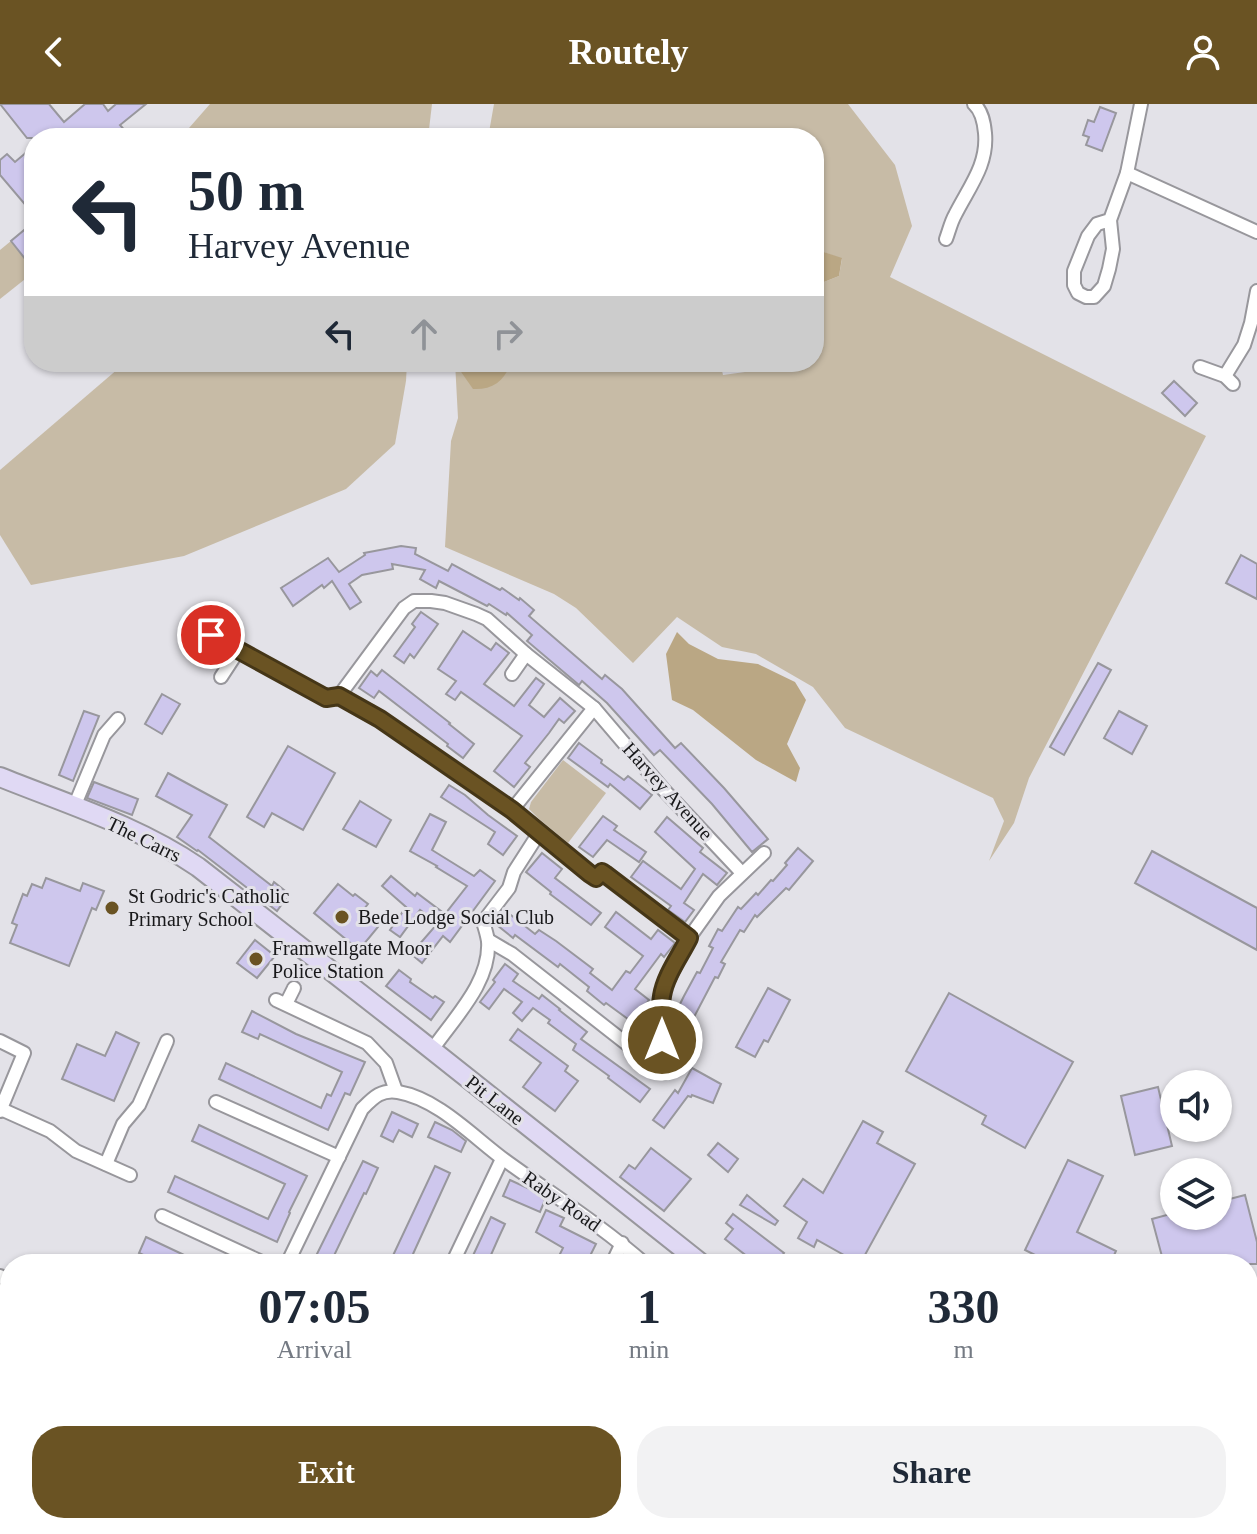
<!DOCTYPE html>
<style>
:root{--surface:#fff;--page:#f2f2f3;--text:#1f2937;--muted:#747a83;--accent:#6a5323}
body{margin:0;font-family:Georgia,serif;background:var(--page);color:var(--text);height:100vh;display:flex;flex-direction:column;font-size:30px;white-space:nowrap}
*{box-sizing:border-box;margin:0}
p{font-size:26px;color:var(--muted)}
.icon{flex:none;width:44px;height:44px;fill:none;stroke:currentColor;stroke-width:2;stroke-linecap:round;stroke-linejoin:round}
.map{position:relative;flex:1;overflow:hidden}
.side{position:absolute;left:0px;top:1150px;width:1258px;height:280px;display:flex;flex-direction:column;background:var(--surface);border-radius:32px 32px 0 0;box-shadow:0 2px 6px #0004}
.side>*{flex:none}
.banner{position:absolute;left:24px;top:24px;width:800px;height:244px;border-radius:32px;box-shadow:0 2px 6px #0004;background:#fff;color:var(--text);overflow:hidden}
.buttons{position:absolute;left:1160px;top:966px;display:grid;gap:16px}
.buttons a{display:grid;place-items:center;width:72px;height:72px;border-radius:50%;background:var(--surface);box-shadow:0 2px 6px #0004;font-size:40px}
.pin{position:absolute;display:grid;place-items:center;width:68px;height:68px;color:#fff;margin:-34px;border:4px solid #fff;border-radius:50%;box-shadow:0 2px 8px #0007}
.me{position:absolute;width:88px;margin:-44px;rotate:0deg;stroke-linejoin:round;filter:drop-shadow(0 0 6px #0008)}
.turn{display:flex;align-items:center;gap:28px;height:168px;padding:0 32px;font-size:36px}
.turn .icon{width:104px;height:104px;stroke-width:2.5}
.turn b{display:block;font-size:56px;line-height:68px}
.lanes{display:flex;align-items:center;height:76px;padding:0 32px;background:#0003;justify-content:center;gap:40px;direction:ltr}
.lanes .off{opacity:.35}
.eta{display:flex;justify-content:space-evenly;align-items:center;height:136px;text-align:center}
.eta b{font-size:48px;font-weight:800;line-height:56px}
.cta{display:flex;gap:16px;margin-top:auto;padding:16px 32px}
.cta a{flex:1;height:92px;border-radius:32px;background:var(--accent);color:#fff;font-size:32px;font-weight:800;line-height:92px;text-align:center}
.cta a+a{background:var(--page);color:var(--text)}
header{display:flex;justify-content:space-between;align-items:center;height:104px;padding:0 32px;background:var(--accent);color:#fff;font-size:36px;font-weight:800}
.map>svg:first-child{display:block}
.green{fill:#c7bba6}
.water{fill:#baa784}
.building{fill:#cec7ed;stroke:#98979d;stroke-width:2}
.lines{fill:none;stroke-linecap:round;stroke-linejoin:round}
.street-casing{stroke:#98979c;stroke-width:16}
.secondary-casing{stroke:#98979c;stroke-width:22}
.street{stroke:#fff;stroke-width:12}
.secondary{stroke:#e0d9f4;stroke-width:18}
.route-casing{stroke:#453617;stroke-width:20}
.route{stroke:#6a5323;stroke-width:14}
.poi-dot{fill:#6a5323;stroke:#e3e2e8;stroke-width:3}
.labels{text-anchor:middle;stroke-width:6;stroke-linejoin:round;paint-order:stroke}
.street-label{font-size:20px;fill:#18181a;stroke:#e3e2e8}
.poi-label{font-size:20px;fill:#18181a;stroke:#e3e2e8;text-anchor:start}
</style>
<header><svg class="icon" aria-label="back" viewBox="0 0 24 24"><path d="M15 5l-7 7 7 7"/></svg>Routely<svg class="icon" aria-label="person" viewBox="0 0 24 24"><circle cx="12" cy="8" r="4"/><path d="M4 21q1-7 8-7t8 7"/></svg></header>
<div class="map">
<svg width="1257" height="1430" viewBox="0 0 1257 1430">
<rect width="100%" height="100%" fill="#e3e2e8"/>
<g class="green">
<polygon points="210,0 432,0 428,34 183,34 182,32"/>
<polygon points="494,0 848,0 895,61 912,122 890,173 1206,332 1029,674 1014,719 989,757 1004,717 993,694 845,624 813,583 756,550 722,543 677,513 633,559 576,504 554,490 445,443 451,337 458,314 455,258 459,265 509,265 511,258 720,258 723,271 745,268 766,264 778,258 814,258 814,182 839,172 842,155 821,147 814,147 814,34 488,34"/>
<polygon points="11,137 34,165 34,168 0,195 0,146"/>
<polygon points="126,258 407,258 406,277 395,340 346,385 184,452 31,481 0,431 0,366"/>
<polygon points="563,656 606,689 568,739 538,714 529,705 531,698"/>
<polygon points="1040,1420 1092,1420 1106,1428 1116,1420 1205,1420 1203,1427 1208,1428 1207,1430 1050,1430"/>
</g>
<g class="water">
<polygon points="814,147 821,147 842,154 839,172 814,182"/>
<path d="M457,258h54c-6,19 -19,28 -38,27l-14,-20z"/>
<polygon points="677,528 689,540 718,555 758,560 795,578 806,596 787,640 800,664 796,678 756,656 693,606 672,596 666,550"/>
</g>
<g class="building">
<polygon points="0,0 49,0 64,18 85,0 103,0 108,7 116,0 146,0 120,21 127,29 120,34 27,34"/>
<polygon points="1100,3 1116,9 1102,47 1086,41 1089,33 1083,31 1088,16 1094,18"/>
<polygon points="34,42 34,111 0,71 0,56 7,50 15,58"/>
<polygon points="29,122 34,128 34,150 26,156 11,137"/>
<polygon points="1174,277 1197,299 1185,312 1162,289"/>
<polygon points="401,442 416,444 415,450 448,467 452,460 500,486 502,484 519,496 520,494 534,506 529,512 602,575 605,571 622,585 675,644 681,639 724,684 768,735 752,748 712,700 660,646 654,651 607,599 582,577 579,581 527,537 532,531 507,509 506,511 489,500 487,502 439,477 436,484 420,475 425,466 392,460 393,465 362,471 349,480 361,498 350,505 332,477 324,484 322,481 293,502 281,484 328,454 339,468 365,451 364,449"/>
<polygon points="1241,451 1257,460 1257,495 1226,479"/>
<polygon points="421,508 438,520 414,554 410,550 404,559 394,552 415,523 412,520"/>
<polygon points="463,527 491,546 496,539 509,549 484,580 514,602 536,574 544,580 529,601 544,613 560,594 575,607 564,619 559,615 549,629 525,659 530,663 514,683 494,667 522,632 461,588 455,596 446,590 456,577 438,565"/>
<polygon points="1098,559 1111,566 1064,651 1050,643"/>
<polygon points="382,566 450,619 449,620 474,640 463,654 447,642 448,640 379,587 374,594 359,584 371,567 377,572"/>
<polygon points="162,590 180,600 162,630 145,620"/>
<polygon points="84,607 99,612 73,677 59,671"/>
<polygon points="1119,607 1147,622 1132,650 1104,634"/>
<polygon points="579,639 602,656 601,659 624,676 628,672 652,691 640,705 610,680 608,683 568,654"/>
<polygon points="288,642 335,669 303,726 272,709 264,723 247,713"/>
<polygon points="168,669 227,701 209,733 272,782 274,778 289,790 277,807 198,746 197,747 177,733 192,711 156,692"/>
<polygon points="94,678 138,695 132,711 87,694"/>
<polygon points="449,681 465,691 488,711 517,732 503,751 488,740 495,728 441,693"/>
<polygon points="360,697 391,716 376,743 343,725"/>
<polygon points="430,710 446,718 432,746 474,772 480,766 495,777 450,838 443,832 422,859 411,850 438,819 420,806 400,833 390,826 406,803 382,782 391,772 415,792 417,789 445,810 467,782 436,763 437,762 410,747"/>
<polygon points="603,712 617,722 614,726 646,748 639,758 607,736 593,753 579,743"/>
<polygon points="667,713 703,744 700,748 727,769 717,781 703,770 684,799 694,806 685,818 668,806 671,802 631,773 643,757 681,785 695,765 655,728"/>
<polygon points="798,744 813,757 789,786 786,784 757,813 755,811 744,828 740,826 721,858 725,860 718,874 715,873 693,915 676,908 684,892 697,868 700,869 713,844 709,842 718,825 722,827 738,803 741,805 756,789 758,791 771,776 773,777 787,761 785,759"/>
<polygon points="1152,747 1257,804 1257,846 1135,779"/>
<polygon points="542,749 562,765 555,774 601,809 591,821 550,790 551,788 526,768"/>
<polygon points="46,774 80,787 83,779 104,787 96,806 92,804 69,862 10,839 17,821 12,819 23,790 27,792 32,780 42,784"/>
<polygon points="338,780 353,792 355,790 368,800 364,805 367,808 364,812 378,823 359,846 314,809"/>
<polygon points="507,808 535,830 539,826 556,837 593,865 590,869 612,886 626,867 630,869 643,852 605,823 616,808 651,835 658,826 675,839 664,853 661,850 635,885 649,896 635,914 652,927 642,940 625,927 632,918 606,899 604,901 587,887 589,883 560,860 558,863 515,831 513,834 497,821"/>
<polygon points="255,836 275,852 257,874 237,859"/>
<polygon points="505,860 518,870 513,877 539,895 542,891 560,905 559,906 587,928 581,935 650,985 640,998 608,974 609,972 573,946 576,940 548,919 550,916 533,904 522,917 513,909 522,898 504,885 489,905 480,898 495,878 493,876"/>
<polygon points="399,866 411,875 410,878 433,894 435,892 444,898 431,916 386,882"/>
<polygon points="768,884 790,896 768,938 764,936 755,953 736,943"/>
<polygon points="949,889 1073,958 1025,1044 982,1020 986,1012 906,967"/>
<polygon points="252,907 296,930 365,958 350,991 345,989 328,1026 219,975 226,959 321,1004 327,990 331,992 342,968 260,930 258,935 242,928"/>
<polygon points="684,915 699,923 689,941 693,943 686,958 669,950"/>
<polygon points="518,925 568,962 565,967 578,977 555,1007 523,983 541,959 510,936"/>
<polygon points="116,928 139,939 114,997 62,975 77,940 105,952"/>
<polygon points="692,964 721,980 713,999 692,991 691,993 688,992 664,1024 653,1016 675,986 678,989"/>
<polygon points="1158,983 1172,1042 1135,1051 1121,992"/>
<polygon points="392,1008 418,1020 412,1033 399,1026 393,1038 381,1032"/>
<polygon points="863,1017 883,1028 877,1039 915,1060 860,1160 817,1136 814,1143 798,1134 807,1118 784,1102 803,1075 823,1089"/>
<polygon points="435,1018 452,1026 466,1037 461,1048 428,1033"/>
<polygon points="199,1021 307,1072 289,1108 290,1109 277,1138 168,1088 175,1072 268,1115 285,1080 192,1037"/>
<polygon points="718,1039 738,1055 728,1068 708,1051"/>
<polygon points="651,1044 691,1075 664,1107 620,1073 629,1061 635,1065"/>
<polygon points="1068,1056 1103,1072 1077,1128 1116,1147 1110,1160 1053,1160 1025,1146"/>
<polygon points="363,1057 378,1064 366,1090 364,1089 330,1160 312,1160"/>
<polygon points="435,1062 450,1069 413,1150 408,1160 389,1160"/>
<polygon points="510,1076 532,1086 545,1096 540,1108 503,1092"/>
<polygon points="747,1091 778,1117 775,1121 740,1101"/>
<polygon points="1245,1091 1257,1138 1257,1160 1164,1160 1152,1115 1174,1109 1174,1112 1218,1112 1218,1098"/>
<polygon points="546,1106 564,1114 560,1122 596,1140 586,1160 555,1160 563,1144 536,1128"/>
<polygon points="733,1110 784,1149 776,1160 757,1160 725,1135 733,1125 726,1119"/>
<polygon points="491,1113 505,1120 498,1135 487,1160 469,1160"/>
<polygon points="146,1133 182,1150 202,1160 163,1160 139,1149"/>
</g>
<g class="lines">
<defs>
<g id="street">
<polyline points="1127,69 1257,128"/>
<polyline points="1110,116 1097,120 1088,132 1074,167 1074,181 1078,189 1086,193 1094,193 1104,182 1109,165 1113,145 1110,116 1127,69 1141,0"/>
<path d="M946,135c3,-8 5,-17 9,-24 14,-28 33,-50 30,-82 -1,-11 -3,-22 -11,-29"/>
<polyline points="1200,263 1225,272 1233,280"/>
<polyline points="1225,272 1244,241 1251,219 1257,187"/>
<polyline points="211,531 326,594 339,592 380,615 512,706 590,770 596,774 602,768 605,770 689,834"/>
<polyline points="512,570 526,550"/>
<polyline points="221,573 238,547"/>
<polyline points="339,592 404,504 414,497 431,497 445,499 476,510 487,515 526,550 594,604 663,685 742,769"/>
<polyline points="74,703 104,631 118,615"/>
<polyline points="512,706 594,604"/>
<polyline points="488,836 512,850 664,969"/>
<polyline points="276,896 367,939 386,959 396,987"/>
<polyline points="286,900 294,884"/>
<polyline points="0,937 24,949 0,1007"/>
<path d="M432,946c22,-32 59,-68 56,-109 -1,-6 -3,-13 -5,-19l26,-34 5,-16 25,-39"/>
<polyline points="648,955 656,944 663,929 661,903 662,889 689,834 719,792 764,749"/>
<polyline points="216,998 339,1053"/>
<polyline points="1,1005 50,1027 76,1047 130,1071"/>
<polyline points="106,1060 123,1020 139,1001 167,937"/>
<polyline points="162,1112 266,1160"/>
<path d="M287,1160l75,-155c11,-11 19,-20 36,-17 41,7 76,46 108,69 47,34 96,65 139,103"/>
<polyline points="452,1160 502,1055"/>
<polyline points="612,1160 622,1139"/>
<polyline points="0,1172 10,1177"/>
<polyline points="200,1420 219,1430"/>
<polyline points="511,1420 531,1430"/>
<polyline points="772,1420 774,1421"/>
<polyline points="988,1420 994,1430"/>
<polyline points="31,1430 36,1420"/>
<polyline points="368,1430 373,1420"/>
<polyline points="494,1430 499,1420"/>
<polyline points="671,1430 673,1420"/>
<polyline points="829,1430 833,1420"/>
</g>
<g id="secondary">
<path d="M0,673c67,27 138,49 198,90l214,167 290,230"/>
<polyline points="1248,1356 1257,1336"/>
<polyline points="1029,1420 1034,1430"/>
<polyline points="1214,1430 1219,1420"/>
<polyline points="1230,1430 1231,1420"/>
</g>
</defs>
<use href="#street" class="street-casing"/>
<use href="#secondary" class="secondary-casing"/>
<use href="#street" class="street"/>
<use href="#secondary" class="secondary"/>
</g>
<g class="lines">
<defs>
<path id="route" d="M211,531l115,63 13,-2 41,23 132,91 78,64 6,4 6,-6 3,2 84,64c-9,18 -24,38 -27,58 -3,15 3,29 0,44"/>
</defs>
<use href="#route" class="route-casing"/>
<use href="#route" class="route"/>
</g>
<g class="poi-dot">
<circle cx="112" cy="804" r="8"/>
<circle cx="342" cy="813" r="8"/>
<circle cx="256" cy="855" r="8"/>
</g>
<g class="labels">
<g class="street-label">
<text transform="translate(668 687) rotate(48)" y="7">Harvey Avenue</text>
<text transform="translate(144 735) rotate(26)" y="7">The Carrs</text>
<text transform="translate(495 996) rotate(38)" y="7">Pit Lane</text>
<text transform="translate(562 1097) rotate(35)" y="7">Raby Road</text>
</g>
<g class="poi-label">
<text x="128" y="799">St Godric's Catholic<tspan x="128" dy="23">Primary School</tspan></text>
<text x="358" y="820">Bede Lodge Social Club</text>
<text x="272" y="851">Framwellgate Moor<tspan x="272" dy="23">Police Station</tspan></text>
</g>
</g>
</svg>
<div class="buttons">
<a><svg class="icon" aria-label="sound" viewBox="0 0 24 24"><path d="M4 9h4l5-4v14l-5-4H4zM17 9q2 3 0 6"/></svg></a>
<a><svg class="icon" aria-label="layers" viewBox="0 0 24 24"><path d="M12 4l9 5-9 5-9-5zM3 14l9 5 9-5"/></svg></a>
</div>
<div class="pin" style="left:211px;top:531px;background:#d93025"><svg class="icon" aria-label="arrive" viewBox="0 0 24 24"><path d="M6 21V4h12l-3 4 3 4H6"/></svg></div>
<svg class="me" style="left:662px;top:936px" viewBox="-20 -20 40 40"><circle r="17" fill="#6a5323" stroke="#fff" stroke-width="3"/><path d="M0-11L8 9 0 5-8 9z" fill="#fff"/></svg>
<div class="banner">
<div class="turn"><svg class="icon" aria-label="left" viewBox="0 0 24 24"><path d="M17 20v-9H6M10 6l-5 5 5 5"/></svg><div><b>50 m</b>Harvey Avenue</div></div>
<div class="lanes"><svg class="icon" aria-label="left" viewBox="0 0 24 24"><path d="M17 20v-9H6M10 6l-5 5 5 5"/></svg><svg class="icon off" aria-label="ahead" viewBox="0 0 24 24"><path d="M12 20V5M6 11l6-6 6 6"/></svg><svg class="icon off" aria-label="right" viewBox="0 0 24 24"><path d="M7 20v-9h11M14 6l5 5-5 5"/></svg></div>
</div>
<section class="side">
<div class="eta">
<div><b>07:05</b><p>Arrival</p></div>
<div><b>1</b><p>min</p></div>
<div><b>330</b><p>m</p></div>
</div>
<div class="cta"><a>Exit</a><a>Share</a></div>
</section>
</div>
